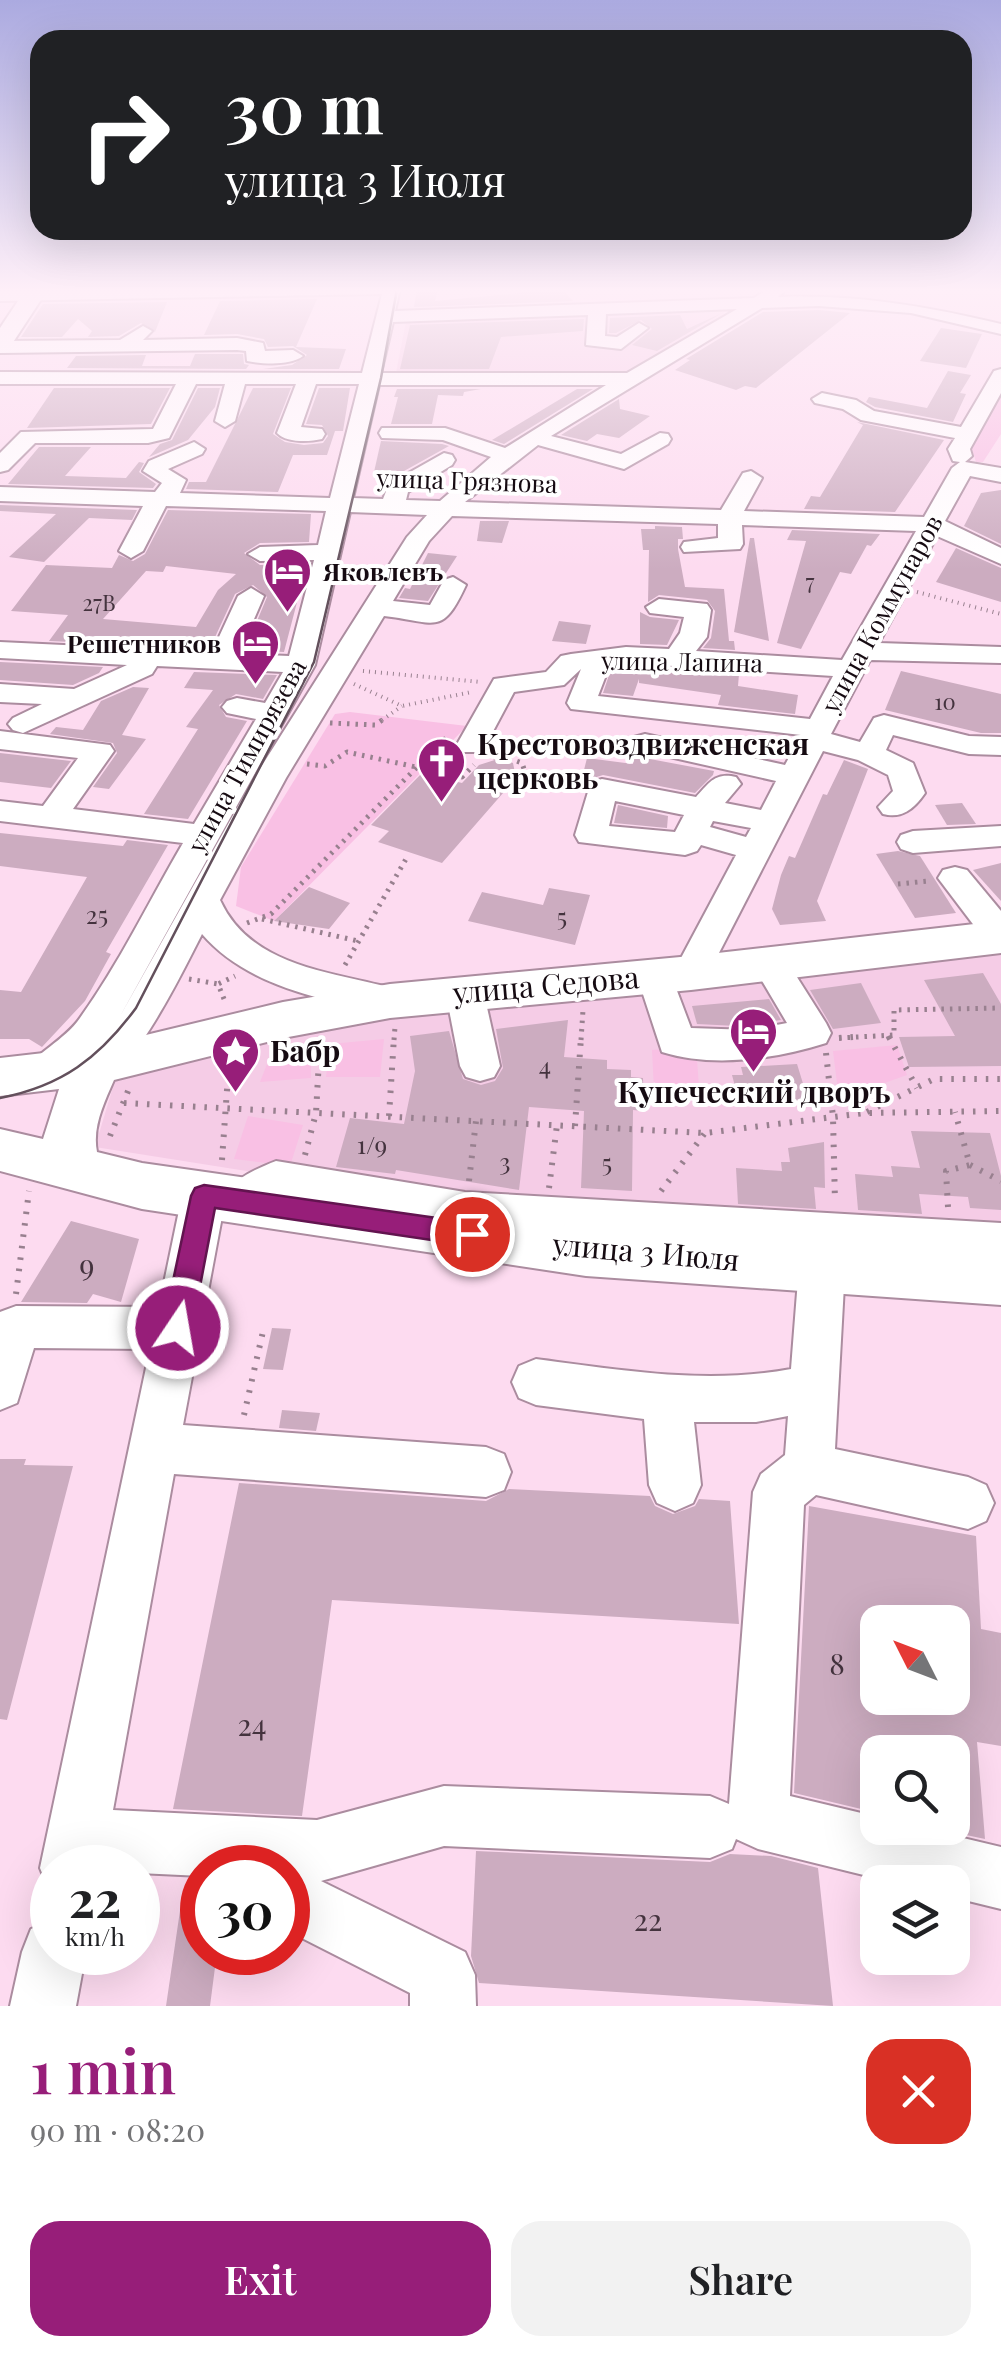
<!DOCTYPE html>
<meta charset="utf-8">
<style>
:root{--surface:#fff;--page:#f2f2f2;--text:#202124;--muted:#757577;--accent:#971e79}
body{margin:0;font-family:"Playfair Display",serif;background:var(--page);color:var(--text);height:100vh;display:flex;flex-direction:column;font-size:38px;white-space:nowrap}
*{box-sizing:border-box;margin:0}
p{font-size:32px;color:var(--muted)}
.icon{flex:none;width:55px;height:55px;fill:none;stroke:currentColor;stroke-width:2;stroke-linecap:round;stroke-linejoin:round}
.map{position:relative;height:2006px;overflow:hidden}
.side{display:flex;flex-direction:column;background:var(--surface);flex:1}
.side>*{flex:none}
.banner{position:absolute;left:30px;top:30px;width:942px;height:210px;border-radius:30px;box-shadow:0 10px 40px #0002;background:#202124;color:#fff;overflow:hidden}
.needle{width:65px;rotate:312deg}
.controls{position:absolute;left:860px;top:1605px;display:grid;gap:20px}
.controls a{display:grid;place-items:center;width:110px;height:110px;border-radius:20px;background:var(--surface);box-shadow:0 10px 40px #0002;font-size:50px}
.speed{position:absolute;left:30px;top:1845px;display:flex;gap:20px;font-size:50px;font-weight:700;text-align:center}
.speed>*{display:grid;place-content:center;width:130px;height:130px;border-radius:50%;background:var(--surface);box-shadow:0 10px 40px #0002;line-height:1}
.speed small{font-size:25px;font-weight:400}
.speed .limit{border:15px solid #d22;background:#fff;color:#111}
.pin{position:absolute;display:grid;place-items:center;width:85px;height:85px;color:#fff;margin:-42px;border:5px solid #fff;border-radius:50%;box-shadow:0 2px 10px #0007}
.me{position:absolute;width:110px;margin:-55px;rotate:12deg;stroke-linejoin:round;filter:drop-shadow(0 0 8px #0008)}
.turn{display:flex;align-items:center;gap:35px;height:210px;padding:0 30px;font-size:45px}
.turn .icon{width:130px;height:130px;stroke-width:2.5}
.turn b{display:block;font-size:70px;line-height:85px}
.round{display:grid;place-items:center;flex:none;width:105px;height:105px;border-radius:30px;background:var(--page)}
.headline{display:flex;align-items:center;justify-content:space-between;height:170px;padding:0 30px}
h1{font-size:60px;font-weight:600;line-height:75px;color:var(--accent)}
.primary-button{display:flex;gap:20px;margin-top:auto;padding:20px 30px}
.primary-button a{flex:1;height:115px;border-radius:30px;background:var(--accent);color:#fff;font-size:40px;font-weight:600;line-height:115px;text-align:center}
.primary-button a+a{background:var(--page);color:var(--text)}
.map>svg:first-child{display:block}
.built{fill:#f5cce6}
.green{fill:#f9c0e4}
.building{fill:#ccacc0;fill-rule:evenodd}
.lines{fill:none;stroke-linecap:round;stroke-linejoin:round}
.minor-casing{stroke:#ab8c9f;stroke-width:4}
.major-casing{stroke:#ab8c9f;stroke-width:4}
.path-far2{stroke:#98808f;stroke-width:4;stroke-dasharray:1 5;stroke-linecap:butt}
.path-far1{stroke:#98808f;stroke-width:5;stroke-dasharray:2.5 6;stroke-linecap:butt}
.path{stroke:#98808f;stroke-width:6;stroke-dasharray:2.5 9;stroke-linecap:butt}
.minor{fill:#fff;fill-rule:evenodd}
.major{fill:#fff;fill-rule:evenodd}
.tram{stroke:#63505c;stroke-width:2.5}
.route{fill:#971e79;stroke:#62144f;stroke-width:2.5}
.labels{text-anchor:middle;stroke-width:8;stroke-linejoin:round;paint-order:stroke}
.far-number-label{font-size:22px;fill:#44333e}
.far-street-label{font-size:25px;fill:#160b12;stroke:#fff}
.far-poi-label{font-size:25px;font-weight:bold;fill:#160b12;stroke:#fff;text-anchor:start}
.number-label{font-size:25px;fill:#44333e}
.poi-label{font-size:30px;font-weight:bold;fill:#160b12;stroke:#fff;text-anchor:start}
.street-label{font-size:30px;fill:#160b12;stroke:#fff}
.near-number-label{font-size:30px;fill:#44333e}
</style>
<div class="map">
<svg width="1001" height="2006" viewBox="0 0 1001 2006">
<rect width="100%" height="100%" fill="#fddbf0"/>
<g class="built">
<polygon points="730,308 725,310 720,322 628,373 396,373 406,321"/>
<polygon points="1001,954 1001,1253 588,1225 95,1147 116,1077 367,1018"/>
</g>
<g class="green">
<polygon points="1001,391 1001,434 983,462 976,462 972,449"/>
<polygon points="350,712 467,726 274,921 236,906 241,867 335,714"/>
<polygon points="384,1039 380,1077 326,1077 330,1044"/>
<polygon points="897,1045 907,1075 839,1099 833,1051"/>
<polygon points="696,1046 699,1087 654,1089 652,1050"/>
<polygon points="311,1047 311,1078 260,1082 271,1054"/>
<polygon points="248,1116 303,1125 290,1166 234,1159"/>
</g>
<g class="building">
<polygon points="417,289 438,289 435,301 562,289 573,301 414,307"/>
<polygon points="317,299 296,347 346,349 339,369 263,369 292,365 307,355 293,346 268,347 264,339 237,334 204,335 220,301"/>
<polygon points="167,302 155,332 141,323 119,336 88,337 92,331 78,319 62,337 21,337 43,304"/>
<polygon points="819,310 850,313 756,388 745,386 736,390 675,370 690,360 686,359 763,312"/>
<polygon points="722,313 657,351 632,345 652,329 641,320 616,333 609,333 610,318 680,315 687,329"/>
<polygon points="584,319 583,331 501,337 489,369 400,369 410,325"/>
<polygon points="941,328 982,334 966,368 920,361"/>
<polygon points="195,354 243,354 244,364 249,365 246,369 67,368 76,356 146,355 142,366 190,366"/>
<polygon points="948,371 971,375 960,393 966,394 953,422 875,407 866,402 869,397 927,408"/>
<polygon points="54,388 170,388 151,424 27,428"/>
<polygon points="198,388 220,388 215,407 188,440 149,457 160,444 172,440"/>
<polygon points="253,388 291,388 273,434 285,442 304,445 323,443 328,436 322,425 306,424 319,388 350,388 343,431 335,431 327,455 293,455 278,492 186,489 189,482 206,482"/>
<polygon points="397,389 481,389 464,392 463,396 438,395 432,424 391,424 398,397 394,397"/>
<polygon points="577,389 593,389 504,444 492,440"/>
<polygon points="619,399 620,409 650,416 619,438 597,434 587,441 561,435"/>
<polygon points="857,422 944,440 895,512 804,509 811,496 820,497 863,425"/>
<polygon points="381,441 442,444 449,446 395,476 374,472"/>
<polygon points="39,447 91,447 65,476 126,478 139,462 144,463 139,472 156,484 153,488 8,484"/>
<polygon points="1001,490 1001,544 964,526 981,493"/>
<polygon points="0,505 137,510 132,520 89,518 44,562 9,557 56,514 0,511"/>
<path d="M168,510l143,4 -2,28 -49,1 -16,10 16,12 47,-1 -23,88 -39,-2 22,-53 -14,-12 -18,9 -25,54 -161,-7 19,-26 -57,-4 35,-46 66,3 7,-13 14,6 12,-7zM166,566l70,8 -18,16 -22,37 -93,-8 43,-48 17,1z"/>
<polygon points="480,521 509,521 502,543 477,541"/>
<polygon points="655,526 682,527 683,539 678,539 678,549 685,587 724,589 729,641 734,641 735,650 703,648 711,638 715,611 707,600 659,595 648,602 649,550 643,550 641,529 655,529"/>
<polygon points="792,530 880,534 871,546 867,545 851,574 840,572 801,649 777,643 806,541 787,540"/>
<polygon points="750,538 754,538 769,641 734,632"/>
<polygon points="956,548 1001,568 1001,602 936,582"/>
<polygon points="428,553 457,556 428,601 399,598 405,588 410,589"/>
<polygon points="640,612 650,617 679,620 667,645 640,644"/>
<polygon points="559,621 591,625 586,644 552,641"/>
<polygon points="0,662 103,667 99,673 73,685 0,680"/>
<polygon points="626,667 739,674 738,686 798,695 795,714 718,705 721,695 639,683 639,679 633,696 603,693 611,669"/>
<polygon points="901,671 1001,694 1001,733 981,733 885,710"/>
<polygon points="194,672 277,675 263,699 236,694 219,705 226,717 247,721 188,819 144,814 198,729 186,727 213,690 184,688"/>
<polygon points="133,687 149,688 122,735 146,739 109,789 93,787 117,753 113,743 50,734 56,727 83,730 101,701"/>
<polygon points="0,753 71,761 51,788 0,782"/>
<polygon points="634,756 714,771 713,775 695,793 603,775 581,782 587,758 633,764"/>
<polygon points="501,758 513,763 516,778 442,863 378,842 389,831 371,825 422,773 462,783 479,765"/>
<polygon points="844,760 868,769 817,901 826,921 780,925 772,909 781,875 789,856 795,858 823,794 827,795"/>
<polygon points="962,803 976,824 947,825 935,805"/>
<polygon points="618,805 668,816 667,828 614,823"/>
<polygon points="0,833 123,846 127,840 168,845 106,952 111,954 85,1001 42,1047 29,1039 0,1039 0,990 21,992 87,877 0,866"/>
<polygon points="898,851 920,856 956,913 915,918 876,854"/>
<polygon points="1001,863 1001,901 973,870"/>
<polygon points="309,887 350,903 329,929 274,921"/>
<polygon points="549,888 590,895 575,945 468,921 482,892 543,905"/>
<polygon points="983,973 1001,1004 1001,1066 909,1067 899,1037 955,1036 924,980"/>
<polygon points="861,983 881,1023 833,1029 810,990"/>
<polygon points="769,999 781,1020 737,1026 697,1024 692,1006"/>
<polygon points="568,1020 564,1057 607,1060 607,1069 631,1070 631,1077 643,1078 644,1111 633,1110 632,1191 581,1188 584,1111 529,1107 519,1190 396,1170 395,1174 336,1167 350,1118 404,1124 415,1071 410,1036 449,1031 463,1079 481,1085 495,1081 503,1068 496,1029"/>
<polygon points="797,1064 809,1103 752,1106 751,1101 739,1101 732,1075 743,1075 741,1067"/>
<polygon points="911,1131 990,1133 1001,1176 1001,1210 970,1208 968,1197 919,1194 922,1214 858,1210 855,1174 893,1177 891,1166 920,1168"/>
<polygon points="824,1142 825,1188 814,1187 816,1209 738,1204 736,1168 782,1171 781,1162 790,1162 788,1148"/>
<polygon points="71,1221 139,1239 121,1302 93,1294 87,1303 21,1302"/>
<polygon points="272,1328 291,1329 283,1370 263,1369"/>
<polygon points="282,1410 320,1413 316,1431 279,1428"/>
<polygon points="0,1459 26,1459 24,1465 73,1466 7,1720 0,1719"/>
<polygon points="239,1483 486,1501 509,1489 650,1496 655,1506 673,1514 695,1506 699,1499 730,1501 739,1624 332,1600 302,1816 173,1809"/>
<path d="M809,1506l167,30 5,93 20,4v113l-24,-4 8,97 -33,-7v-80h-74v61l-84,-20zM878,1622h74v76h-74z"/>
<polygon points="476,1851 710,1862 730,1854 771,1856 818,1868 833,2006 479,1983 471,1956"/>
<polygon points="181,1904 202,1905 202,1952 217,1952 210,2006 166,2006"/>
</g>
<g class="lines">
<defs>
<g id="minor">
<path d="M400,289l-5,22 359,-13 14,-9h19l-9,8c77,-3 148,9 223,27v10l-90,-21 -92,-7 -57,2 -211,128 70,18 39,-21 8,1 3,5 -3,5 -44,25 -86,-24 -73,57 256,8 22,-37 8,-2 11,7 -18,33 180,6 28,-49 8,-6 -7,-1 -5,-12 7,-11 -94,-18 -18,-11 -28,-6 -3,-4 10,-6 34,7 18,11 87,16 33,-56 7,-2v24l-31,56 2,7 -7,6 36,6v14l-31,-6 -25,45 56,27v16l-64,-28 -58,107 122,4v16l-131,-3 -39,74 29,8 14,-24 10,-3 85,21 32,1v18l-32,-1 -76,-19 -7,15 27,13 12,30c-11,16 -23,26 -42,21l-5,-7 15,-16 -5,-16 -30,-15 -35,-9 -119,231 -13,4 -13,-4 -5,-9 63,-118 -35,-10 -4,6 -12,4 -106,-13 -4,-7 16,-53 11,-3 94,18c13,-14 19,-25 40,-20l5,7 -16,19 36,7 15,-29 -142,-32 -4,-6 4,-6 11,-3 140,31 16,-30 -230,-26 -4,-6 14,-34 -17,16 -50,7 -32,60h-22l-4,-6 38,-67 52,-7 15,-16 10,-2 55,-7 43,2 11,-16 4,-16 -34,-4 -4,-6 13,-8 48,5 4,6 -4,27 -11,14 146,9 74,-129 -174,-6 1,19 -3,5 -56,3 -3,-5 3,-5 34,-4v-14l-266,-8 -23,25 -36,60 37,4 14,-25 9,-3 13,8c-24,52 -30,37 -82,31l-98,162 -66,122c32,70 118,72 183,91l6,10 -6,10 -13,4c-67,-16 -141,-27 -188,-81 -16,31 -70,145 -105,147 -3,0 -12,-3 -15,-4l-4,-7 -33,16 -14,-4 -6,-11c10,-18 39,-30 55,-53 39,-54 69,-117 103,-175l-183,-22v-20l43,5 35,-48 -78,-9v-18l110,14 4,6 -41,58 121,15 62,-105 -29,-6 -5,-6 5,-6 10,-3 28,5 18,-31 -126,-6 -5,8 -129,59 -10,-3 -5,-6 5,-6 29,-14 -42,-2v-18l74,5 53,-24 -127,-7v-16l212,10 26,-56 13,-8 13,8 -25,58 50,2 25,-96 -54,1 -12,-7 12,-7 58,-2 8,-34 -160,-5 -23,45 -12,7 -12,-7 24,-45 -143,-5v-14l155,5 7,-9 -19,-12 6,-10 45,-19 11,7 -3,5 -34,15 18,11 -6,13 150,5 29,-114h-43l-15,43 21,2 3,5 -3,5c-13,3 -36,4 -45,-6l19,-49h-51l-10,37 -10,6 -10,-6 10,-37h-29l-27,54 -21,5h-113l-27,27 -8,2v-19l21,-21 132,-3 23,-45h-176v-12l362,1 20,-79 -382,7v-10zM737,309l-110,64h-246l12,-51 195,-7 -2,30 35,4 27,-21 -9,-5 -22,14 -12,-1 1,-22zM379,385h227l-101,63 -60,-20h-63l-3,5 3,5 61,2 48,17 -51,44 -34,-1 2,-8 44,-27 3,-5 -3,-5 -8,-2 -55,31 -6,15 -30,-1zM350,512l77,3 -20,22 -153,241 -135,240 196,-353zM626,663l207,13 -23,43 -212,-23 10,-26 -3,-4zM615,801l69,14 -9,17 -66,-6zM713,821l38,7 -5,9 -36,-10z"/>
<path d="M143,326l9,5 -9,9 94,-2 26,5 2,8 28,-1 10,6c-13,10 -40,8 -56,5l-1,-10 -9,-1 -237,3v-12l120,-1z"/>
<polygon points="1001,826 1001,846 913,853 901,849 897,842 901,835 913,831"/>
<polygon points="955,867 967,870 1001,911 1001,947 988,944 938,878 943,870"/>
<path d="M770,951l13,4 43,68 5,10 -5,10c-50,16 -113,25 -164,9l-25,-76 5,-9 13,-4 13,4 23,61 60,2 36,-7 -35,-59 5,-9z"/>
<polygon points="465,980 478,984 484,994 500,1066 494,1077 480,1081 466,1077 460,1066 446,994 452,984"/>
<path d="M276,1161l189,31 536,31v38l-169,-10 6,2 7,14 -10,182 133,28 18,8 8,18 -8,18 -18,8 -152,-34 -12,10 -14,291 88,21v11h43l80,19v62l-49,-12v-15h-60l-134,-33 -22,-10 -4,10 -22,9 -266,-12 -123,35 144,71 10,23 1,31h-66v-13l-122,-62v-63h-86v8l-64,-3v-5h-86v23l-3,-1 -9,-22 110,-519 -116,-1 -17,55 -17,7v-98l16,-6 143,1 23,-111 7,-13 15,-5 15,5 6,11c10,-16 33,-26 51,-33zM282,1198l183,30 350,22 -9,3 -7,14 -8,102c-85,16 -170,1 -255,-10l-17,7 -7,16 7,16 17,7 108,14 5,66 8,18 18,8 18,-8 8,-18 -7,-63h62l32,-6 -3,39 -24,19 -8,18 -24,312 -19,-8 -266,-10 -127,34 -204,-10 61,-336 312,23 18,-7 7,-18 -7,-18 -18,-7 -303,-22 41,-219 4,8 15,5z"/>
<polygon points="52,1920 52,1952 86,1952 76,2006 10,2006 22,1952 31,1929"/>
</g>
<g id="major">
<polygon points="26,289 48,289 8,350 0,352 0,328"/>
<path d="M1001,921v32l-310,37 -301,28 -107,20 -169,42c-10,23 -22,47 -17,72l45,11 444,63 415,29v50l-415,-29 -444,-67 -142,-38v-42l43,10 16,-50 -59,7v-38l96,-11 187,-45 107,-18 301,-28z"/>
</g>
</defs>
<use href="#minor" class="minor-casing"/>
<use href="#major" class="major-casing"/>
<g class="path-far2">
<polyline points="917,592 1001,614"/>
<polyline points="363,671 481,682"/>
<polyline points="354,684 402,706 472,692"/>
<polyline points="382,720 402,706"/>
</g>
<g class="path-far1">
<polyline points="330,723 375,725 385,718"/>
<polyline points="493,757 500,755 522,763 527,778 525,788"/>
<polyline points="307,764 325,766 347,752 462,777 474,765"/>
<polyline points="898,884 929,881"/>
<polyline points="262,919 358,941"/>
<polyline points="247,923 271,914 446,738"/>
<polyline points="345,965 406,859"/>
<polyline points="189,979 218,984"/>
<polyline points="224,999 218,984 235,976"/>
<polyline points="888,1036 890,1040"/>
<polyline points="839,1038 894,1035 894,1010 1001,1008"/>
<polyline points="394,1040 395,1027"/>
<polyline points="581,1040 583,1010"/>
</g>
<g class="path">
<polyline points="889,1037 917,1088"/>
<polyline points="839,1038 853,1037"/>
<polyline points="826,1053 833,1117 835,1202"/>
<polyline points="124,1103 705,1133 865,1113 1001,1111"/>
<polyline points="867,1112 934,1079 1001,1079"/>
<polyline points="389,1116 394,1037"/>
<polyline points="575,1126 581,1037"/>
<polyline points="110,1136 130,1086"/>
<polyline points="305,1155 316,1113 320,1042"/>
<polyline points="222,1160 229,1062"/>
<polyline points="970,1165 1001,1181"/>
<polyline points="469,1181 476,1121"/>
<polyline points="549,1188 557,1125"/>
<polyline points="661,1191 705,1133"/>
<polyline points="948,1207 946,1171 970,1165 955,1112"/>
<polyline points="16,1294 29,1191"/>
<polyline points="244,1415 264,1327"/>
</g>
<use href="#minor" class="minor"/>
<use href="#major" class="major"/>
<path class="tram" d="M0,1098c62,-12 99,-40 136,-90l178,-346 67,-284 16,-89"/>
</g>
<linearGradient id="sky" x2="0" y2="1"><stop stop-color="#abaae0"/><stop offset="0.51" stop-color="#feeff8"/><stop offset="1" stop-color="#feeff8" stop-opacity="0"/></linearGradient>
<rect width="1001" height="570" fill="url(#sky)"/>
<polygon class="route" points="204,1185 472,1223 481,1226 485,1234 481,1243 472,1246 215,1208 192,1328 188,1338 178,1341 167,1338 163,1328 191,1196 195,1188"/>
<defs>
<symbol id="hotel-pin" viewBox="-11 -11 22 30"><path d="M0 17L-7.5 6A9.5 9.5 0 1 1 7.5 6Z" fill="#971e79" stroke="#fff"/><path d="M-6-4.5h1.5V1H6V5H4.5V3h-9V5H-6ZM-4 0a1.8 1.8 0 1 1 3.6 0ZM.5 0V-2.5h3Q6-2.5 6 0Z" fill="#fff"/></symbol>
<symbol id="church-pin" viewBox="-11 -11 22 30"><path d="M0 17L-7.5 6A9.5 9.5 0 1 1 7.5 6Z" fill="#971e79" stroke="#fff"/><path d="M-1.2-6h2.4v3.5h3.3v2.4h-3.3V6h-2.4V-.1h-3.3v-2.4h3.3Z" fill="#fff"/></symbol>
<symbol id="sight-pin" viewBox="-11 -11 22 30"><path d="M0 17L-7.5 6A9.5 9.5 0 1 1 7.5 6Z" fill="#971e79" stroke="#fff"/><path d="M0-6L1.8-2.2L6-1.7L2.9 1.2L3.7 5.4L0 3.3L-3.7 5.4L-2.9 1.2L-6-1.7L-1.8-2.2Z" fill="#fff"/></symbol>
</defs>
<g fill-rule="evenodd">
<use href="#hotel-pin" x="260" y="544" width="55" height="75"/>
<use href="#hotel-pin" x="228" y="616" width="55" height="75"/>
<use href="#church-pin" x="414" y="734" width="55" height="75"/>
<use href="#hotel-pin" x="726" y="1004" width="55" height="75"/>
<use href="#sight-pin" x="208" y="1024" width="55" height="75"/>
</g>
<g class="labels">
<g class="far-number-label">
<text x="810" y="590">7</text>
<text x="99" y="611">27В</text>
<text x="945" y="710">10</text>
</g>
<g class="far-street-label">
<text transform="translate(467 481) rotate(2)" y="9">улица Грязнова</text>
<text transform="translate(882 614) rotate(-61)" y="9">улица Коммунаров</text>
<text transform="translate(682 662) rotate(1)" y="9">улица Лапина</text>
<text transform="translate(247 756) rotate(-61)" y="9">улица Тимирязева</text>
</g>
<g class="far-poi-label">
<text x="323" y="581">Яковлевъ</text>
<text x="221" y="653" text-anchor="end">Решетников</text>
</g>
<g class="number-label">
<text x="97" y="924">25</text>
<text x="562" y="926">5</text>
<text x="545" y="1075">4</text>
<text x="372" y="1154">1/9</text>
<text x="505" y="1171">3</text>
<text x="607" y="1172">5</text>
</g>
<g class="poi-label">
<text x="477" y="755">Крестовоздвиженская<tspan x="477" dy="34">церковь</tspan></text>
<text x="270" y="1062">Бабр</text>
<text x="754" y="1103" text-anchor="middle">Купеческий дворъ</text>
</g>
<g class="street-label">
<text transform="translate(546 986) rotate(-5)" y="10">улица Седова</text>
<text transform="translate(646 1253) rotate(5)" y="10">улица 3 Июля</text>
</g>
<g class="near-number-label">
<text x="87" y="1276">9</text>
<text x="837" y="1675">8</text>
<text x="252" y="1736">24</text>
<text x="648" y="1931">22</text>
</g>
</g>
</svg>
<div class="controls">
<a><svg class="needle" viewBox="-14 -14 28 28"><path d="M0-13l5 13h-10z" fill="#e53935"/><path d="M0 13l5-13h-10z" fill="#757577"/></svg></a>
<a><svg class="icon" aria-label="search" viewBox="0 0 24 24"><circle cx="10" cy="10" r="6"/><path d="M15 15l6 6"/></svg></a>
<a><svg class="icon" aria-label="layers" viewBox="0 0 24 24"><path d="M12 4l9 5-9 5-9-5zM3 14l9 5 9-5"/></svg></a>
</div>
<div class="speed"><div>22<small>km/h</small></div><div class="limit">30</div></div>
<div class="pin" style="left:472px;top:1234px;background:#d93025"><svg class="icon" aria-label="arrive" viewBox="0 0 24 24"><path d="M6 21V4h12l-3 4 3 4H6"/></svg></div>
<svg class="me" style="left:178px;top:1328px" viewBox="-20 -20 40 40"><circle r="17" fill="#971e79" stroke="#fff" stroke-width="3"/><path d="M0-11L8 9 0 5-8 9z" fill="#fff"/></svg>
<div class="banner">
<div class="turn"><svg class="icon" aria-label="right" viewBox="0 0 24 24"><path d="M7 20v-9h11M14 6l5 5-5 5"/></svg><div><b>30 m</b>улица 3 Июля</div></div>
</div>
</div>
<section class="side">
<div class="headline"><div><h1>1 min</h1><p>90 m · 08:20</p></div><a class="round" style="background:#d93025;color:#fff"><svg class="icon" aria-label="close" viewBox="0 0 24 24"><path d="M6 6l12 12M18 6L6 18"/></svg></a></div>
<div class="primary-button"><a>Exit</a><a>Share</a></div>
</section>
